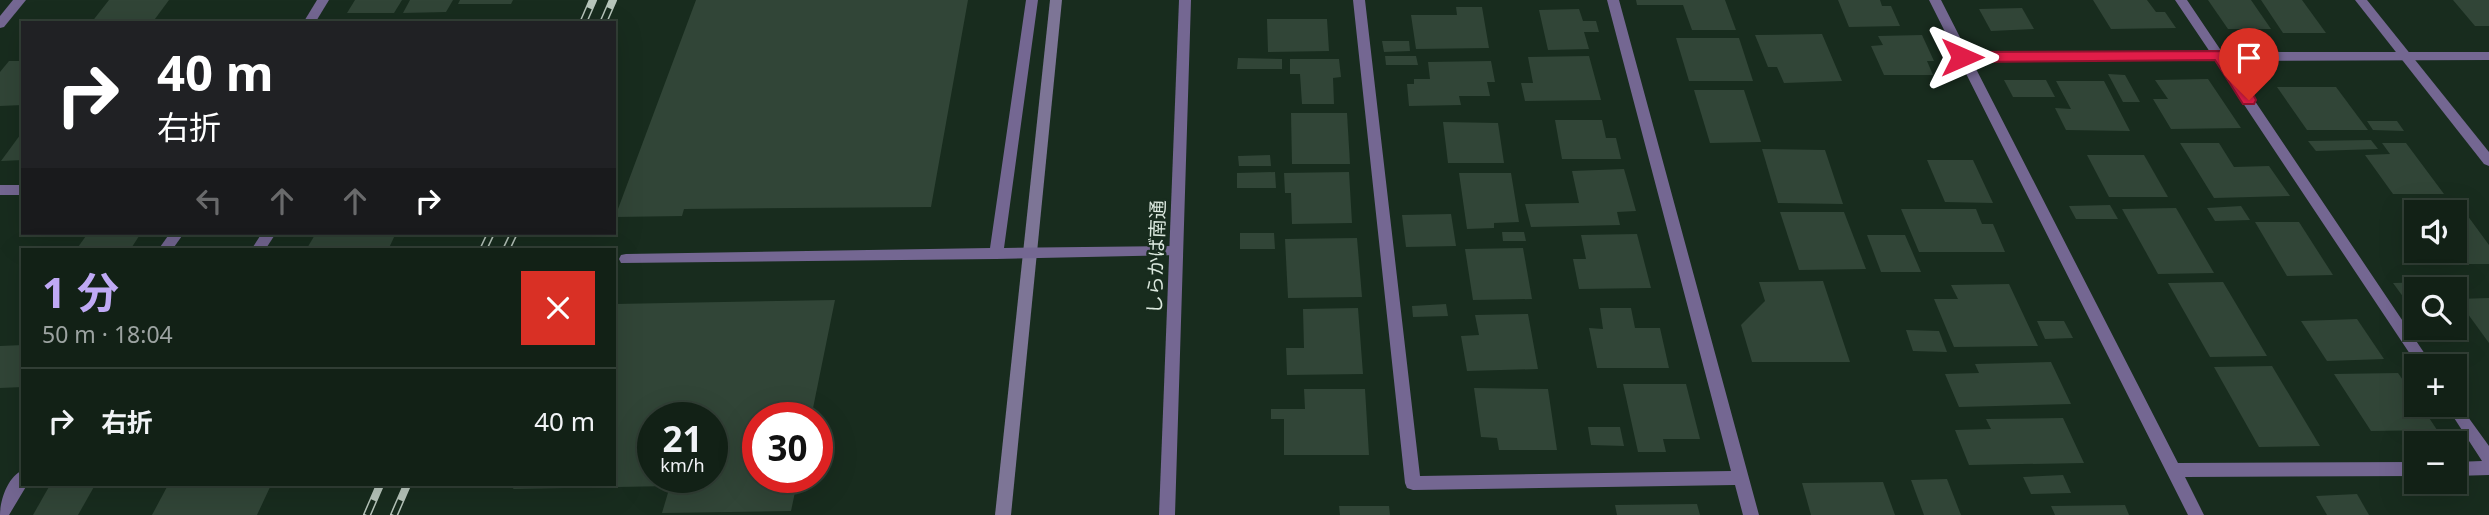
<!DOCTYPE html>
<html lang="ja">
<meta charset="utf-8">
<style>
:root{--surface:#122116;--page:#1b291f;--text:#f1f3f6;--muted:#9ca3a1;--line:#313e35;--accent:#bfa9f4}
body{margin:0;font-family:"Noto Sans","Noto Sans JP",sans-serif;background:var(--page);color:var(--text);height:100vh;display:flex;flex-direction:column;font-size:26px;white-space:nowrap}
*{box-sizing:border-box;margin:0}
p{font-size:23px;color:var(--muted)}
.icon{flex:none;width:38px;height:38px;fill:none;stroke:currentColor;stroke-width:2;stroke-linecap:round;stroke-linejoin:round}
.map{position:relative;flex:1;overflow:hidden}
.details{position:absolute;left:21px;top:248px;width:595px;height:238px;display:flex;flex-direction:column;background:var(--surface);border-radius:0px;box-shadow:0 7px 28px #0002,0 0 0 2px var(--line)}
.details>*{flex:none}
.top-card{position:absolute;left:21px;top:21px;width:595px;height:214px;border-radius:0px;box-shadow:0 7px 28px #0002,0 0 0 2px var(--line);background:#202124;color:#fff;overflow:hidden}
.fabs{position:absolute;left:2404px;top:200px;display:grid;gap:14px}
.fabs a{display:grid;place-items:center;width:63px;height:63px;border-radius:0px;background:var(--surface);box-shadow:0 7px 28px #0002,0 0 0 2px var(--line);font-size:35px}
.speed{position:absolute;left:637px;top:402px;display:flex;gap:14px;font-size:35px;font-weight:700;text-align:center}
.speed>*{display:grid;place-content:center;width:91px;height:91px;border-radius:50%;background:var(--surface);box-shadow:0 7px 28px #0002,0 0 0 2px var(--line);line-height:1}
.speed small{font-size:18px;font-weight:400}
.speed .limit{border:10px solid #d22;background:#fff;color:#111}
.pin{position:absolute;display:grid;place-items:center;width:60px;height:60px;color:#fff;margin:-72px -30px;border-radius:50% 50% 50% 0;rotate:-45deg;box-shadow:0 0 7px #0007}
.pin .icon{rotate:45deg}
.me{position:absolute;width:77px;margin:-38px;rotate:90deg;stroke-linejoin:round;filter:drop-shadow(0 0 5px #0008)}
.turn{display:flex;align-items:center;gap:24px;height:147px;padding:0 21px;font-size:32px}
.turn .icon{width:91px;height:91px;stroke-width:2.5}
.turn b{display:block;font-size:49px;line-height:60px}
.lanes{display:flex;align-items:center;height:66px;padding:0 21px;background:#0003;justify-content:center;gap:35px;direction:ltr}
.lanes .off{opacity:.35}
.round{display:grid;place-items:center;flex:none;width:74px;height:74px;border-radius:0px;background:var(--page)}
.headline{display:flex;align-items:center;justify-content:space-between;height:119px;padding:0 21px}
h1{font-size:42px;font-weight:700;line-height:52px;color:var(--accent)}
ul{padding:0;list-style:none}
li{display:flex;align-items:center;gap:21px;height:105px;padding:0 21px;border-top:2px solid var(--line)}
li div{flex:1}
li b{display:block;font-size:26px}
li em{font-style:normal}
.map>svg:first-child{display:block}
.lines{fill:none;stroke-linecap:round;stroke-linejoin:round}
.stream{fill:#7d7596;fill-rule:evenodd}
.building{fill:#314537;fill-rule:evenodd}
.service{fill:#746792;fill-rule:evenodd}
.minor{fill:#746792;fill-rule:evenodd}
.tertiary{fill:#746792;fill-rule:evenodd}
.rail-casing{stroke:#b7c5bb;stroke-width:8}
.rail{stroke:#182c1e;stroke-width:5;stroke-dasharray:16;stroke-linecap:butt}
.route{fill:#e11d48;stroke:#92132f;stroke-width:2}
.labels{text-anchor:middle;stroke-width:5;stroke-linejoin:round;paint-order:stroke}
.street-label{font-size:19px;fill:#dce9df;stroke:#182c1e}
</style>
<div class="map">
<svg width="2489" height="515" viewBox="0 0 2489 515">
<rect width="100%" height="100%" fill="#182c1e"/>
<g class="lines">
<polygon class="stream" points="1050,0 1062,0 1011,515 995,515"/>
</g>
<g class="building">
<polygon points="109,0 169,0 152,23 91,23"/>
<polygon points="355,0 402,0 394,13 347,13"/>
<polygon points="410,0 453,0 446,12 403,13"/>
<polygon points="460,0 513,0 511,4 458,4"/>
<polygon points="696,0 968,0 931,207 684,209 682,216 615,217"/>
<polygon points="1636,0 1725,0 1736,30 1692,30 1683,5 1637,5"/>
<polygon points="1838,0 1880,0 1882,6 1891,6 1900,26 1849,27"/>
<polygon points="2093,0 2147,0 2156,12 2165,12 2176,28 2111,29"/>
<polygon points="2208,0 2251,0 2271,29 2228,29"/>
<polygon points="2261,0 2302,0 2326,33 2283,33"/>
<polygon points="2453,0 2489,0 2489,26 2475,26"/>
<polygon points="1456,7 1482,7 1489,48 1416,49 1411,15 1457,15"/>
<polygon points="2022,8 2034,29 1991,31 1979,9"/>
<polygon points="1579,9 1583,21 1596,21 1599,32 1584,32 1589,49 1548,50 1539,10"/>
<polygon points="1267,19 1327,19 1329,51 1268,52"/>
<polygon points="1822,34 1842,81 1784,83 1777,67 1768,67 1755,35"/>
<polygon points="1922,35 1934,61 1927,61 1933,75 1884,75 1871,46 1883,45 1878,36"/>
<polygon points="1676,38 1739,38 1753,81 1689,81"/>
<polygon points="1382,41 1409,41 1410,51 1384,52"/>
<polygon points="1385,56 1416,56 1418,65 1386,65"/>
<polygon points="1589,56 1601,100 1525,101 1521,83 1533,83 1528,57"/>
<polygon points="1238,58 1282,59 1282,69 1237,69"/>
<polygon points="1290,59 1339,59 1341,77 1333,78 1334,104 1302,104 1300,74 1290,74"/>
<polygon points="9,61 23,61 23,105 0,106 0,72"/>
<polygon points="1491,61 1495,82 1487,82 1490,96 1459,96 1461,105 1409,106 1407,84 1414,84 1414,79 1430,79 1428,62"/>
<polygon points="2108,74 2125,75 2140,102 2123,102"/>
<polygon points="2208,79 2241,128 2171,129 2153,99 2168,99 2155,80"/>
<polygon points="2004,80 2046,80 2055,97 2013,97"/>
<polygon points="2056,81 2104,81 2130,131 2066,130 2055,108 2071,109"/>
<polygon points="2277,87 2336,87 2368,130 2307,130"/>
<polygon points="1694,90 1744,90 1761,142 1710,143"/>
<polygon points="1291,113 1347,113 1350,164 1292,164"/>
<polygon points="1555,120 1602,120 1606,138 1616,138 1621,159 1562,159"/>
<polygon points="2367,121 2397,121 2404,131 2373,130"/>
<polygon points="1443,122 1498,123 1504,163 1448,163"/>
<polygon points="23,131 23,160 1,161"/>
<polygon points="2371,140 2378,149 2316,151 2308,141"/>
<polygon points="2180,143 2219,143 2234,167 2269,166 2290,196 2214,198"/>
<polygon points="2382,143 2406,143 2444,194 2393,194 2365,155 2390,154"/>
<polygon points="1762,149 1825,150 1843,204 1778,203"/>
<polygon points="1270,155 1271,166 1239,166 1238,156"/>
<polygon points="2087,155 2144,155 2168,197 2109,197"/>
<polygon points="1927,160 1973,160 1993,203 1945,202"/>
<polygon points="1624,169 1636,211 1617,212 1620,225 1531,227 1525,204 1579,203 1572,171"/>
<polygon points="1275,172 1276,188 1237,188 1237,173"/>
<polygon points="1349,172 1352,223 1292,224 1291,193 1285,193 1284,173"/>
<polygon points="1459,173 1511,173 1519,222 1494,223 1494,228 1467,229"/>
<polygon points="2408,204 2459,204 2489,245 2489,264 2451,264 2441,250 2455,250 2455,212 2417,212 2417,216"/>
<polygon points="2110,205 2118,219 2076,219 2069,206"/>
<polygon points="2241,206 2250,220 2215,221 2207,208"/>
<polygon points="2176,208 2214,273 2158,274 2122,209"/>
<polygon points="1901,209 1976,209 1982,224 1993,224 2005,252 1919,252"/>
<polygon points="1780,212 1844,212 1866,269 1799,270"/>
<polygon points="1451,214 1456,246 1406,247 1402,215"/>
<polygon points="2255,222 2299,222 2333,275 2287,276"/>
<polygon points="1502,232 1524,232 1526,241 1503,241"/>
<polygon points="88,233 141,233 130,250 76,250"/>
<polygon points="316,233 396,233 388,250 306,250"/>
<polygon points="1240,233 1274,233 1275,249 1240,249"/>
<polygon points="1637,234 1651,288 1579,289 1573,259 1586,259 1581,235"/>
<polygon points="1867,235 1905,235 1921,272 1881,272"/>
<polygon points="1357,238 1362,297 1288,298 1285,239"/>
<polygon points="1523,248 1532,299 1473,300 1465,249"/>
<polygon points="1823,281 1850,362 1752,362 1741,325 1765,301 1759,282"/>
<polygon points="2223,282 2267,356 2210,357 2168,283"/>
<polygon points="2434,282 2439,289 2417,289 2417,298 2404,298 2393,283"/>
<polygon points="2009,284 2038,346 1954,347 1934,299 1958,299 1951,285"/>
<polygon points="2489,298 2489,343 2457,299"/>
<path d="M835,300l-24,118h-53v60h40l-7,33 -129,2 8,-27 -157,3 2,-4h99v-181zM653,418h59v60h-59z"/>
<polygon points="1446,304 1448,316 1413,317 1412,306"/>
<polygon points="1358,308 1363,374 1287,375 1286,348 1304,348 1303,309"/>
<polygon points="1600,308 1631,308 1635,328 1660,328 1669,368 1597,368 1589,328 1603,329"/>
<polygon points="1528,314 1538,369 1467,371 1461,336 1479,335 1475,315"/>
<polygon points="2357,319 2384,359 2327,361 2301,321"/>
<polygon points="2037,321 2064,321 2073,338 2045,339"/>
<polygon points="1906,330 1939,331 1947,352 1913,351"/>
<polygon points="23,345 23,387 0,388 0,346"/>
<polygon points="2051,362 2071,404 1959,407 1945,374 1979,373 1975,364"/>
<polygon points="2272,366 2320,446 2259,447 2214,367"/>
<polygon points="2398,373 2417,400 2417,404 2420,404 2437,430 2371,431 2334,374"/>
<polygon points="1623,384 1686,384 1700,439 1663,439 1666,452 1638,452"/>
<polygon points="1474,388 1548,389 1557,450 1499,450 1497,438 1481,437"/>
<polygon points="1304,389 1365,389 1369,455 1284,455 1284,419 1271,419 1271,409 1305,409"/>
<polygon points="2063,418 2084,463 1969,465 1955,430 1991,429 1986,419"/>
<polygon points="1588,427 1620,427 1624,446 1591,445"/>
<polygon points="2063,475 2071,493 2031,494 2023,477"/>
<polygon points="1947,479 1961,515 1924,515 1911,480"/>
<polygon points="1883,482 1895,515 1811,515 1802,483"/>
<polygon points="50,485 95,485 78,515 33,515"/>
<polygon points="168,485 271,485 257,515 152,515"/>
<polygon points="2357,494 2369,515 2327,515 2316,496"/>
<polygon points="1697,504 1700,515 1617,515 1615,505"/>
<polygon points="2125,505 2129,515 2055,515 2051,506"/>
<polygon points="1339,506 1389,506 1390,515 1340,515"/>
</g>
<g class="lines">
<g class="service">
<polygon points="1026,0 1038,0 1004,248 1175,246 1180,247 1182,251 1180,255 996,259 621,263 619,259 621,255 626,254 990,248"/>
<polygon points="262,233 276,233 265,250 251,250"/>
</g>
<g class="minor">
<polygon points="13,0 26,0 4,27 0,28 0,16"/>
<polygon points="317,0 329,0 315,23 303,23"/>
<polygon points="1353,0 1365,0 1420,476 1731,471 1607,0 1619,0 1759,515 1743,515 1735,485 1413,490 1407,488 1405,483"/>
<polygon points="1929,0 1941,0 1968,53 2210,52 2175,0 2187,0 2222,52 2489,52 2489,60 2228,61 2433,366 2418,366 2215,61 1972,61 2178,463 2417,462 2417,476 2185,477 2204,515 2188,515"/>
<rect x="0" y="185" width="23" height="10"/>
<polygon points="170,233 184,233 172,250 158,250"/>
<polygon points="2455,399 2489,446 2489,475 2455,476 2455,462 2482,461 2445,404 2455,404"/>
<path d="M23,470v15h4l-18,30h-9c0,-15 8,-39 23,-45z"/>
</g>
<g class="tertiary">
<polygon points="1179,0 1191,0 1175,515 1159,515"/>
<polygon points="2355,0 2367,0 2489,152 2489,166 2484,164"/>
</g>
<defs>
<g id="rail">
<polyline points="583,23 593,0"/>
<polyline points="603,23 613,0"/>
<polyline points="483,250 491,233"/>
<polyline points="506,250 514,233"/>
<polyline points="367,515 380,485"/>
<polyline points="394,515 407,485"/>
</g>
</defs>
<use href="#rail" class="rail-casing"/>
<use href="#rail" class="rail"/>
</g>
<polygon class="route" points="2219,51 2224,52 2254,96 2256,100 2254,104 2243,104 2215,60 1962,62 1955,57 1962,52"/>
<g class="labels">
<g class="street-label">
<text transform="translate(1156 257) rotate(-88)" y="7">しらかば南通</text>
</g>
</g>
</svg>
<div class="fabs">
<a><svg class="icon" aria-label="sound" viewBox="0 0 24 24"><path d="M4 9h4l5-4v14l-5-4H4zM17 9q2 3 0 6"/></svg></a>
<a><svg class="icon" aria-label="search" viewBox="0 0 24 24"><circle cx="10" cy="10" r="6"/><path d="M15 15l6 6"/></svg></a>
<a>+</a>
<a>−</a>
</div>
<div class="speed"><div>21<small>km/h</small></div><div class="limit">30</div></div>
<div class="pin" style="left:2249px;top:100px;background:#d93025"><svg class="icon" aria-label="arrive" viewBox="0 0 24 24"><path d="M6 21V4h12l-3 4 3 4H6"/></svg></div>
<svg class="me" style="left:1962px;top:57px" viewBox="-20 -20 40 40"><path d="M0-17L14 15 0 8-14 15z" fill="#e11d48" stroke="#fff" stroke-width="4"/></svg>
<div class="top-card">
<div class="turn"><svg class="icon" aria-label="right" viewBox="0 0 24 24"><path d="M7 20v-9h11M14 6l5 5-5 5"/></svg><div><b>40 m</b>右折</div></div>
<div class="lanes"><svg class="icon off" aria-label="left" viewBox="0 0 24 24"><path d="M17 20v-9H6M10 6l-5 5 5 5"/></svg><svg class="icon off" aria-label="ahead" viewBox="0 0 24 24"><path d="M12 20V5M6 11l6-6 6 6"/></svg><svg class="icon off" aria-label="ahead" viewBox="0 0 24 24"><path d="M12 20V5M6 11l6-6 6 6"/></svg><svg class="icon" aria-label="right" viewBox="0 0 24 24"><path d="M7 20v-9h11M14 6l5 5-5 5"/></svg></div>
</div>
<section class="details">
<div class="headline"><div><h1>1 分</h1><p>50 m · 18:04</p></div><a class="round" style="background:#d93025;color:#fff"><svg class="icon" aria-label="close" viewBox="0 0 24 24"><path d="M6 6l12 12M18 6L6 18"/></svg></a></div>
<ul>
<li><svg class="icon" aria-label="right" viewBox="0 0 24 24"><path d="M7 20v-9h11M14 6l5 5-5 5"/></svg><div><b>右折</b></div><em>40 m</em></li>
</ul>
</section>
</div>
